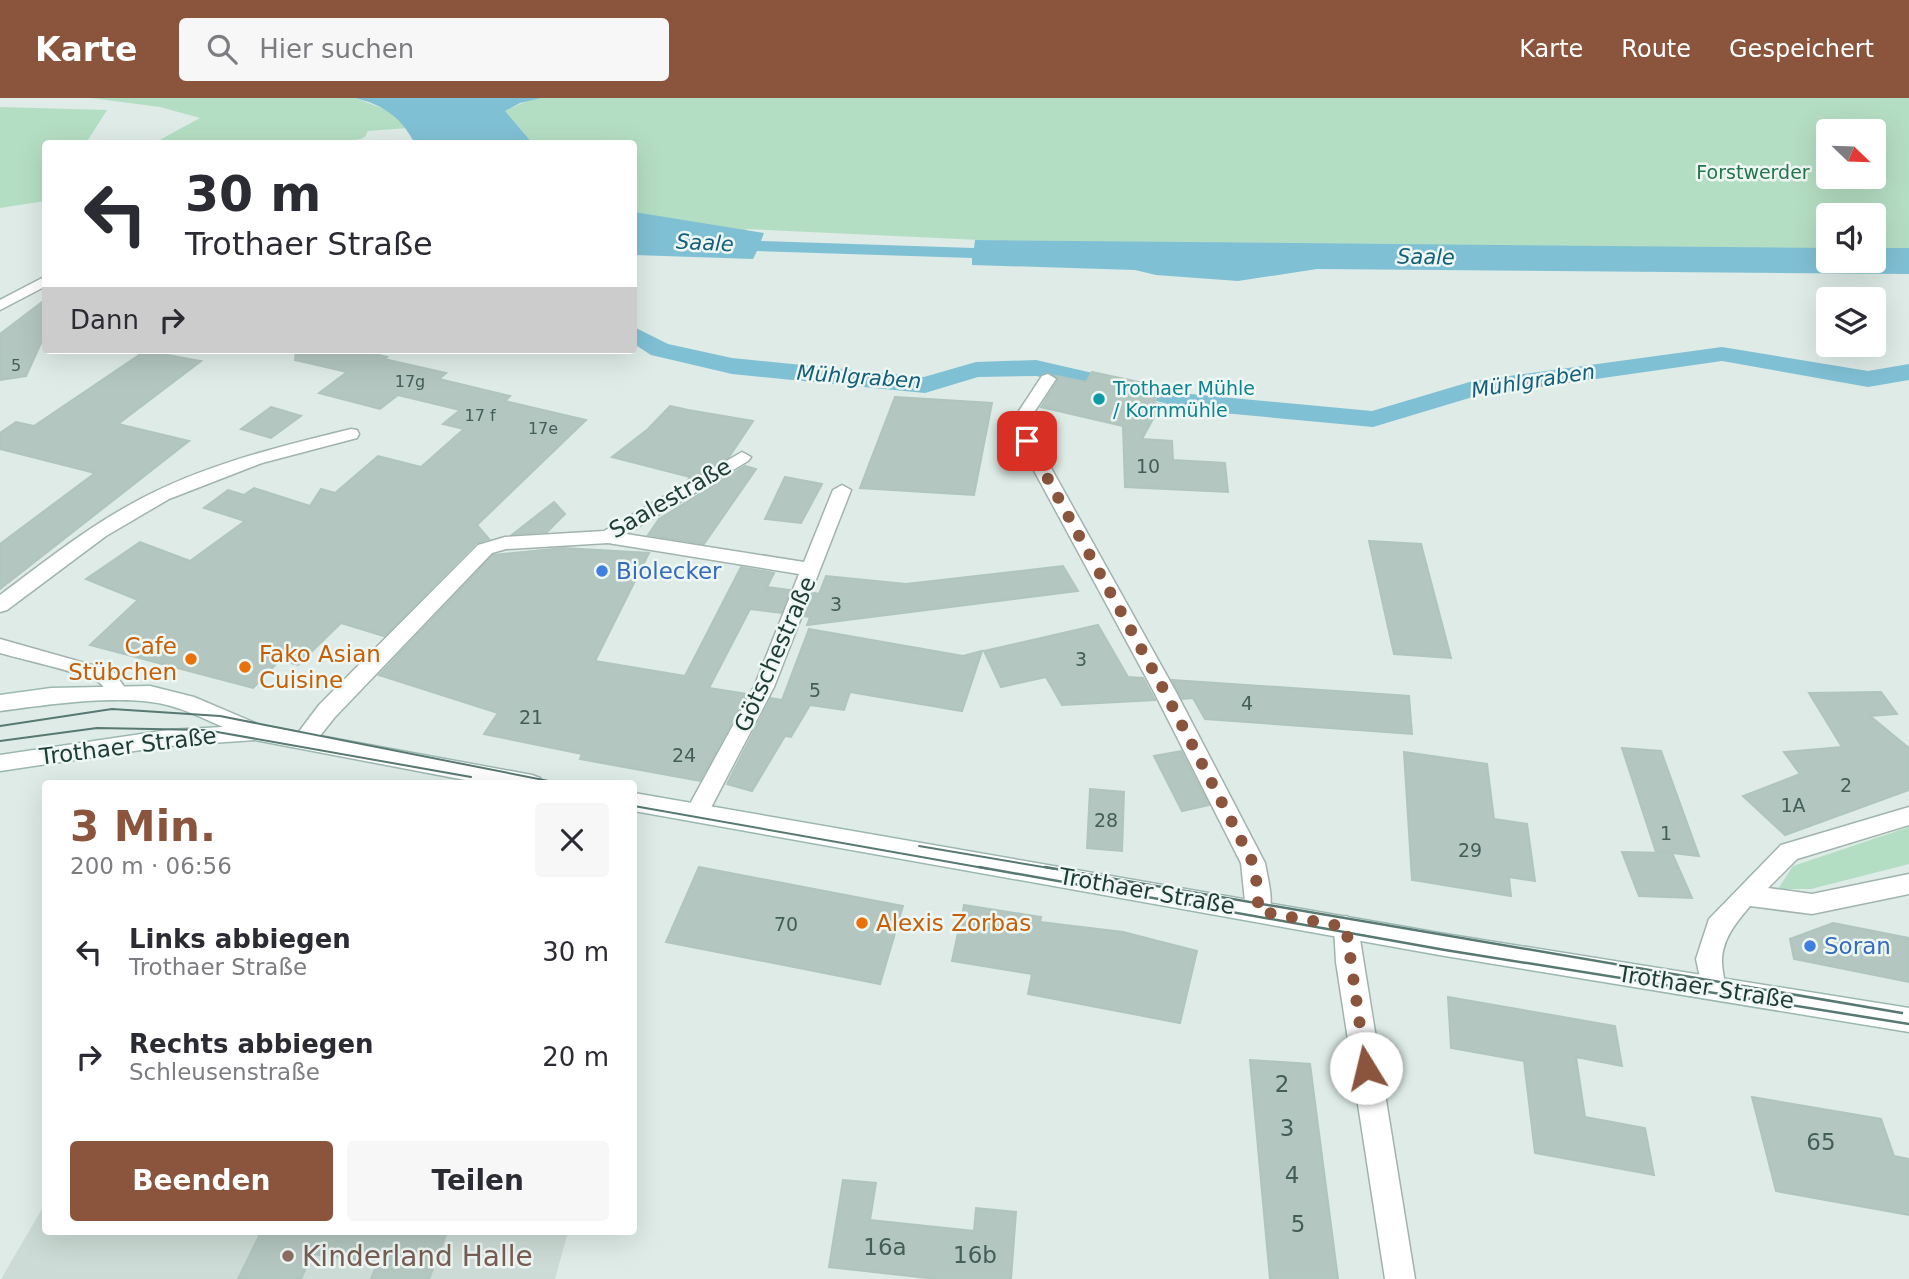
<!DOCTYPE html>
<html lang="de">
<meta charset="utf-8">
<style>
:root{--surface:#fff;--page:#f7f7f7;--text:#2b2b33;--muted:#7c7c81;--accent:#8a543d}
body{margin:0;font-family:"DejaVu Sans",sans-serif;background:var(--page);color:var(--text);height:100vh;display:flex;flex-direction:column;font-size:26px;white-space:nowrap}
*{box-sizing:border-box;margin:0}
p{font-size:23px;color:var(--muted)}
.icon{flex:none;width:38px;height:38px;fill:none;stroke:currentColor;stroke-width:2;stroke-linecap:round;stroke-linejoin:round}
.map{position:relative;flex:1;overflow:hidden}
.side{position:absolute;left:42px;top:682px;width:595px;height:455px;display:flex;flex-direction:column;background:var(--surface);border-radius:7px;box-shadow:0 7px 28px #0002}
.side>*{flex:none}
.guide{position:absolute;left:42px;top:42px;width:595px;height:214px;border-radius:7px;box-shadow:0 7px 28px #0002;background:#fff;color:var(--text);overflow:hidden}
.needle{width:46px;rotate:113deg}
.buttons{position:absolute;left:1816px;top:21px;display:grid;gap:14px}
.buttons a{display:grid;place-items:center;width:70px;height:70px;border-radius:7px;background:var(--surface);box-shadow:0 7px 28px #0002;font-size:35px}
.pin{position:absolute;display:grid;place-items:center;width:60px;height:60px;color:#fff;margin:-30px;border-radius:14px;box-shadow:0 4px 10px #0006}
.me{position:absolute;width:77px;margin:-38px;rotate:351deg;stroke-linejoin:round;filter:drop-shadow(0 0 5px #0008)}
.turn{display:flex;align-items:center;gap:24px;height:147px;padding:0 28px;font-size:32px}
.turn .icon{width:91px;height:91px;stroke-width:2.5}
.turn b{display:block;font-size:49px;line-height:60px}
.then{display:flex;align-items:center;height:66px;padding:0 28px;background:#0003;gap:14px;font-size:26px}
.round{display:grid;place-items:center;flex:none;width:74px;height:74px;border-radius:7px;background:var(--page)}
.overview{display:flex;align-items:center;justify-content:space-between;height:119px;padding:0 28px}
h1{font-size:42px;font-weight:700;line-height:52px;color:var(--accent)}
.primary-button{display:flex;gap:14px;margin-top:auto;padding:14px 28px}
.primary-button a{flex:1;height:80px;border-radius:7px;background:var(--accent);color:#fff;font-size:28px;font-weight:700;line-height:80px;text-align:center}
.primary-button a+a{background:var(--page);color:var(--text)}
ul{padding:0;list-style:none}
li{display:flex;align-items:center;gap:21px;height:105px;padding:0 28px}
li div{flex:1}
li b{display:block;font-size:26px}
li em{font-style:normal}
header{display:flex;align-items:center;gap:42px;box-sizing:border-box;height:98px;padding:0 35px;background:var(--accent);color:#fff}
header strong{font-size:33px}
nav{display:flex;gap:38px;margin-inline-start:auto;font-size:24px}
.search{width:490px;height:63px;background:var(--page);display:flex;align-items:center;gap:18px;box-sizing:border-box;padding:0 24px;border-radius:7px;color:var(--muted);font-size:26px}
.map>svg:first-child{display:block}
.built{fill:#ccdbd5}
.green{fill:#b4dec3;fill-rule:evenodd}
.water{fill:#80c0d5}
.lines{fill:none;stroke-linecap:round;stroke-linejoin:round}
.canal{fill:#80c0d5;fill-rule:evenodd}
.building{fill:#b3c6bf;stroke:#b0c5be;stroke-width:2}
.street-casing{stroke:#a1b3ae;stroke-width:3}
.secondary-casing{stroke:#9cb7b0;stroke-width:3}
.street{fill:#fff;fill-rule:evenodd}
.secondary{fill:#fff;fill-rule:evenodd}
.tram-far1{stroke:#587872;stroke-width:2}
.tram{stroke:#587872;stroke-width:2.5}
.route{stroke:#8a543d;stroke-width:12;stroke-dasharray:0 21.6}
.culture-dot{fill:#0f9aa8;stroke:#eef7f4;stroke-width:2.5}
.shop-dot{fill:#3f7fe0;stroke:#eef7f4;stroke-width:2.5}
.food-dot{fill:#e8710a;stroke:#eef7f4;stroke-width:2.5}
.education-dot{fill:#8d6e63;stroke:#eef7f4;stroke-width:2.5}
.labels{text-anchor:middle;stroke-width:5;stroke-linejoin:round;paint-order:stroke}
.far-number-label{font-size:16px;fill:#435e58}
.far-park-label{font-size:19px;fill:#25754c;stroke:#eef7f4}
.far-culture-label{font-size:19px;fill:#0d838f;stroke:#eef7f4;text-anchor:start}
.number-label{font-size:19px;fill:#435e58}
.far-water-label{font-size:21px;font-style:italic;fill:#14607b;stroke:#eef7f4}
.street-label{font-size:23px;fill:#1e3b36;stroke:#eef7f4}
.shop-label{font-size:23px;fill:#366cbe;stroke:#eef7f4;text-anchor:start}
.food-label{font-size:23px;fill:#c56008;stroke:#eef7f4;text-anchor:start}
.near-number-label{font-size:23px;fill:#435e58}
.near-education-label{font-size:28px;fill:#785e54;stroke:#eef7f4;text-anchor:start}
</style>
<header>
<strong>Karte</strong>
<div class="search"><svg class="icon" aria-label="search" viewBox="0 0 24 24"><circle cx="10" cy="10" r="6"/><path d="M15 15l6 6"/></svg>Hier suchen</div>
<nav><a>Karte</a><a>Route</a><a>Gespeichert</a></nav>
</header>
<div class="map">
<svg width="1909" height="1181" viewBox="0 0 1909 1181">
<rect width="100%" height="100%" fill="#deebe6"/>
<polygon class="built" points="45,1106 46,1134 568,1134 555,1181 1,1181"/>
<g class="green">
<polygon points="91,0 355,0 392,14 408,30 368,33 365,39 349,45 154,45 200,20 160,9"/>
<path d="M534,0h1375v157h-35v-40h-45v39l-828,-13 -254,-12 -7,8 -106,-21v-72l-109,-1 -21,-32zM1829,33h45v46h-45z"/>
<polygon points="0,9 107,12 86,45 46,46 45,103 0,110"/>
<polygon points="1909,729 1909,766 1811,791 1778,791 1793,768"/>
</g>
<g class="water">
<path d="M355,0h186l-21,5 -15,8 27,32 -117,1c-13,-26 -31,-39 -60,-46z"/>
<polygon points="634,114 764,135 761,143 974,150 975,142 1829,150 1829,163 1874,163 1874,150 1909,150 1909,176 1317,171 1238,183 1156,177 1135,172 972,167 972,160 757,153 753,161 634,157"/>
</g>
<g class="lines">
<g class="canal">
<polygon points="634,229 668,246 732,260 924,279 976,264 1036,262 1097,276 1101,281 1097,286 1088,289 1036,278 978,279 925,295 732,276 651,257 634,246"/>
<polygon points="1722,249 1868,273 1909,266 1909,282 1868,289 1722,263 1476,298 1373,329 1190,312 1149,301 1145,296 1149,291 1158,288 1190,296 1372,313 1473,283"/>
</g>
</g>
<g class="building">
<polygon points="46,201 46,234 26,278 0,282 0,236"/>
<polygon points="296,252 357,252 387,259 384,261 446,275 439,281 510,298 505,303 586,322 477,427 489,441 476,445 384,538 341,525 298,567 280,562 253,590 90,547 138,502 86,481 140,444 190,463 245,423 204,410 228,392 244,397 254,390 310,408 321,391 335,395 378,358 421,369 464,331 443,326 460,312 398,297 380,311 319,295 347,274 295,262"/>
<polygon points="145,253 201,263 118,326 189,343 0,491 0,446 95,375 0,351 0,335 16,324 34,328"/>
<polygon points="1092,274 1162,289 1154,305 1161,306 1142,341 1172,343 1173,362 1225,365 1228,394 1125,389 1123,328 1041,309 1058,282 1056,278 1086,284"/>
<polygon points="895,299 992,305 974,397 860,390"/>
<polygon points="670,308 688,312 753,323 729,359 687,383 690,379 612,359 648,331"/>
<polygon points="271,309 301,318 271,340 241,331"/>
<polygon points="745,368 756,371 704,446 648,437 659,421"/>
<polygon points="785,379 822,386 801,425 765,421"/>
<polygon points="554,404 565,416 547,434 513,436"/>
<polygon points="1369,443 1421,446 1451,560 1394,556"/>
<polygon points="563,450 649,455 595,563 685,578 741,469 774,475 767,489 790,492 781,515 750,511 709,590 747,596 700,683 580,661 582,656 484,636 498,615 379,577 493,457"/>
<polygon points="1063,468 1078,493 807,527 810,519 804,518 814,495 819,496 826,478 906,486"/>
<polygon points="1098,527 1128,579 1143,580 1155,602 1062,607 1046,579 1001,589 984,553"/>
<polygon points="809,531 963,558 982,553 962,613 850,594 844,612 810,607 791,639 785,638 752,693 727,686 771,600 782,602"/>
<polygon points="1172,582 1409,598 1412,636 1205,621 1193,600 1182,601"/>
<polygon points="1881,594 1897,616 1870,618 1909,650 1909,692 1785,737 1743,698 1800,676 1784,654 1842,649 1809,595"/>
<polygon points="1622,650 1661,653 1699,758 1672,755 1692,800 1639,798 1622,754 1669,755 1656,754"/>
<polygon points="1181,653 1209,707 1182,713 1154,658"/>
<polygon points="1404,654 1487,666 1494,721 1527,726 1535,783 1509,779 1511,798 1412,782"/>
<polygon points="1090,691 1124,694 1122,753 1087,750"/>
<polygon points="699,769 903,808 880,886 666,844"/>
<polygon points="964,807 1041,819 1040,824 1123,834 1197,853 1180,925 1028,896 1032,876 952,863"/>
<polygon points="1833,825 1909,840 1909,884 1794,861 1790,841"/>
<polygon points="1448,899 1615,928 1622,968 1576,959 1585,1019 1645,1030 1654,1077 1535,1055 1524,963 1451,950"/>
<polygon points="1250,962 1310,966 1338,1181 1270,1181"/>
<polygon points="1752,999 1881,1021 1894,1058 1909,1061 1909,1117 1776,1093"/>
<polygon points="843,1082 876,1085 870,1122 974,1133 976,1110 1016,1114 1011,1181 936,1181 829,1169"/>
<polygon points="261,1134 447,1134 429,1181 371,1181 378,1164 312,1156 301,1181 238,1181"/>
</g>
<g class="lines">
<defs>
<g id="street">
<polygon points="46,178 46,188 0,212 0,202"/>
<path d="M1048,276l8,5 -23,35 3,27 140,251 89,171c3,18 10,39 2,55l-9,3 -9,-3 -3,-7 -5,-48 -87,-171 -136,-251 -1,-27 25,-38z"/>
<path d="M351,331l6,1 2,4 -2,4 -95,25 -93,36 -63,37 -99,74 -7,2v-17c43,-32 85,-66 133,-92 67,-37 144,-56 218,-74z"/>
<polygon points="742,354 751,359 748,363 626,436 804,464 833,392 842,387 851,392 774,589 705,721 697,724 689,721 685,715 754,589 799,476 608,445 506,451 492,455 335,619 311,649 295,649 292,643 319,607 478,447 505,439 604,433"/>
<path d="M0,541l113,32 15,21 -4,5c-18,6 -15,-11 -29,-17 -30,-12 -64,-18 -95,-27z"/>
<path d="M1909,709v18l-112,34 -29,29 44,6 97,-20v20l-97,20 -62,-8c-13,16 -26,30 -28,52 -1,14 6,25 0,38l-9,3 -9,-3 -8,-37 13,-40 72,-74z"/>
<polygon points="1346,818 1355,822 1358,829 1415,1181 1385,1181 1336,864 1334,829 1337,822"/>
</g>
<g id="secondary">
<path d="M150,588l44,11 66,28 272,50 8,3 3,6h-57l-231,-44 -87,6 -168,25v-16l168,-25 55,-3c-23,-10 -46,-22 -72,-25 -43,-6 -108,3 -151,9v-16l51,-7z"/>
<polygon points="634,695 1445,836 1909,910 1909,934 1445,858 634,713"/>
</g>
</defs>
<use href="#street" class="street-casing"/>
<use href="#secondary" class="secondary-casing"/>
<use href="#street" class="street"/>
<use href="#secondary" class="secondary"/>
<g class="tram-far1">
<polyline points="0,628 112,611 220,618 564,686"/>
<polyline points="0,643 97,630 206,632 471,679"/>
<polyline points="634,708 989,771"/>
<polyline points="919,748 1055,771"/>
</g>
<g class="tram">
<polyline points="979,769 1445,852 1909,926"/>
<polyline points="1045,769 1902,915"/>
</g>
</g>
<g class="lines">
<polyline class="route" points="1027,343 1165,594 1253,765 1258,792 1258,813 1346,829 1366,970"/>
</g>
<circle class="culture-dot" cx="1099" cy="301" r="7"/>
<g class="shop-dot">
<circle cx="602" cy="473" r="7"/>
<circle cx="1810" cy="848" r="7"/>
</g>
<g class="food-dot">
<circle cx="191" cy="561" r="7"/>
<circle cx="245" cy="569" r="7"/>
<circle cx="862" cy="825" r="7"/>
</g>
<circle class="education-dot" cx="288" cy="1158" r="7"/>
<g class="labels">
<g class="far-number-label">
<text x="16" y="273">5</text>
<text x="410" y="289">17g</text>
<text x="480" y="323">17 f</text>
<text x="543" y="336">17e</text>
</g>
<g class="far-park-label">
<text x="1753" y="81">Forstwerder</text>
</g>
<g class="far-culture-label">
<text x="1113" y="297">Trothaer Mühle<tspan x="1113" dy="22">/ Kornmühle</tspan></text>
</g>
<g class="number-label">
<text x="1148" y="375">10</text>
<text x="836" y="513">3</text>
<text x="1081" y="568">3</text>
<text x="815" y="599">5</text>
<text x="1247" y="612">4</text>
<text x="531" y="626">21</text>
<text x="684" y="664">24</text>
<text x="1846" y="694">2</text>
<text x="1793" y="714">1A</text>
<text x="1106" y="729">28</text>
<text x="1666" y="742">1</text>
<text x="1470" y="759">29</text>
<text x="786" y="833">70</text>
</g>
<g class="far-water-label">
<text transform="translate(705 145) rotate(3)" y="7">Saale</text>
<text transform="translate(1426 159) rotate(1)" y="7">Saale</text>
<text transform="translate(859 279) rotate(4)" y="7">Mühlgraben</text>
<text transform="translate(1533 283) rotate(-9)" y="7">Mühlgraben</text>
</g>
<g class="street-label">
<text transform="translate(670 400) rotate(-30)" y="8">Saalestraße</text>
<text transform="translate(775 556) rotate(-66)" y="8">Götschestraße</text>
<text transform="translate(128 648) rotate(-7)" y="8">Trothaer Straße</text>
<text transform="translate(1147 793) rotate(10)" y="8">Trothaer Straße</text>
<text transform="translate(1706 889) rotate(9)" y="8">Trothaer Straße</text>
</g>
<g class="shop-label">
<text x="616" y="481">Biolecker</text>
<text x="1824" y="856">Soran</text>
</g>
<g class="food-label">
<text x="177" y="556" text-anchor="end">Cafe<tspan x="177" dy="26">Stübchen</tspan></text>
<text x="259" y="564">Fako Asian<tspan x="259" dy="26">Cuisine</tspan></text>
<text x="876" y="833">Alexis Zorbas</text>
</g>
<g class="near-number-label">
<text x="1282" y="994">2</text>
<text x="1287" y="1038">3</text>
<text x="1821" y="1052">65</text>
<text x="1292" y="1085">4</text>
<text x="1298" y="1134">5</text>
<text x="885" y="1157">16a</text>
<text x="975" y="1165">16b</text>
</g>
<g class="near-education-label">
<text x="302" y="1168">Kinderland Halle</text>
</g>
</g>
</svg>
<div class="buttons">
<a><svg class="needle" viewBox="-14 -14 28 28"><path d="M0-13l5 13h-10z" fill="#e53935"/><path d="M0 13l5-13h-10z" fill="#7c7c81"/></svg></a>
<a><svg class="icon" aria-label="sound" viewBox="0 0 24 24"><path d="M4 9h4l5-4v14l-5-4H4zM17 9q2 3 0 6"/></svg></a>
<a><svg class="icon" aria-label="layers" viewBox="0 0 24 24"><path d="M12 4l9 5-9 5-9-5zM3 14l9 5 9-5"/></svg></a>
</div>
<div class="pin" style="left:1027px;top:343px;background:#d93025"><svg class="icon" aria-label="arrive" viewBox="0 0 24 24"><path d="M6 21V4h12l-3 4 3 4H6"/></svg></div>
<svg class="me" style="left:1366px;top:970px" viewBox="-20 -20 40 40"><circle r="19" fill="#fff"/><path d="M0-13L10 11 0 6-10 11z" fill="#8a543d"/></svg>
<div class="guide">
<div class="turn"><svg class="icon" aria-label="left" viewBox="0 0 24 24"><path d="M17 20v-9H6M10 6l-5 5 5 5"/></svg><div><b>30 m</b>Trothaer Straße</div></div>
<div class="then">Dann<svg class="icon" aria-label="right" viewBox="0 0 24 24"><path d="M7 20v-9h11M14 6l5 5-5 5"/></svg></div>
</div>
<section class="side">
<div class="overview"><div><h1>3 Min.</h1><p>200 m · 06:56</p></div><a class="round"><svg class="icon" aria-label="close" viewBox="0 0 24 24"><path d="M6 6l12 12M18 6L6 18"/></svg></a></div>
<ul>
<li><svg class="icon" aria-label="left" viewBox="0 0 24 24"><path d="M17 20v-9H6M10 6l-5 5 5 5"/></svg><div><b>Links abbiegen</b><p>Trothaer Straße</p></div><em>30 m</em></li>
<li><svg class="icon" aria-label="right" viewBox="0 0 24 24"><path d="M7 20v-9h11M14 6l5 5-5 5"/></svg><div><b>Rechts abbiegen</b><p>Schleusenstraße</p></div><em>20 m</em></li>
</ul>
<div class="primary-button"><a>Beenden</a><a>Teilen</a></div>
</section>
</div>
